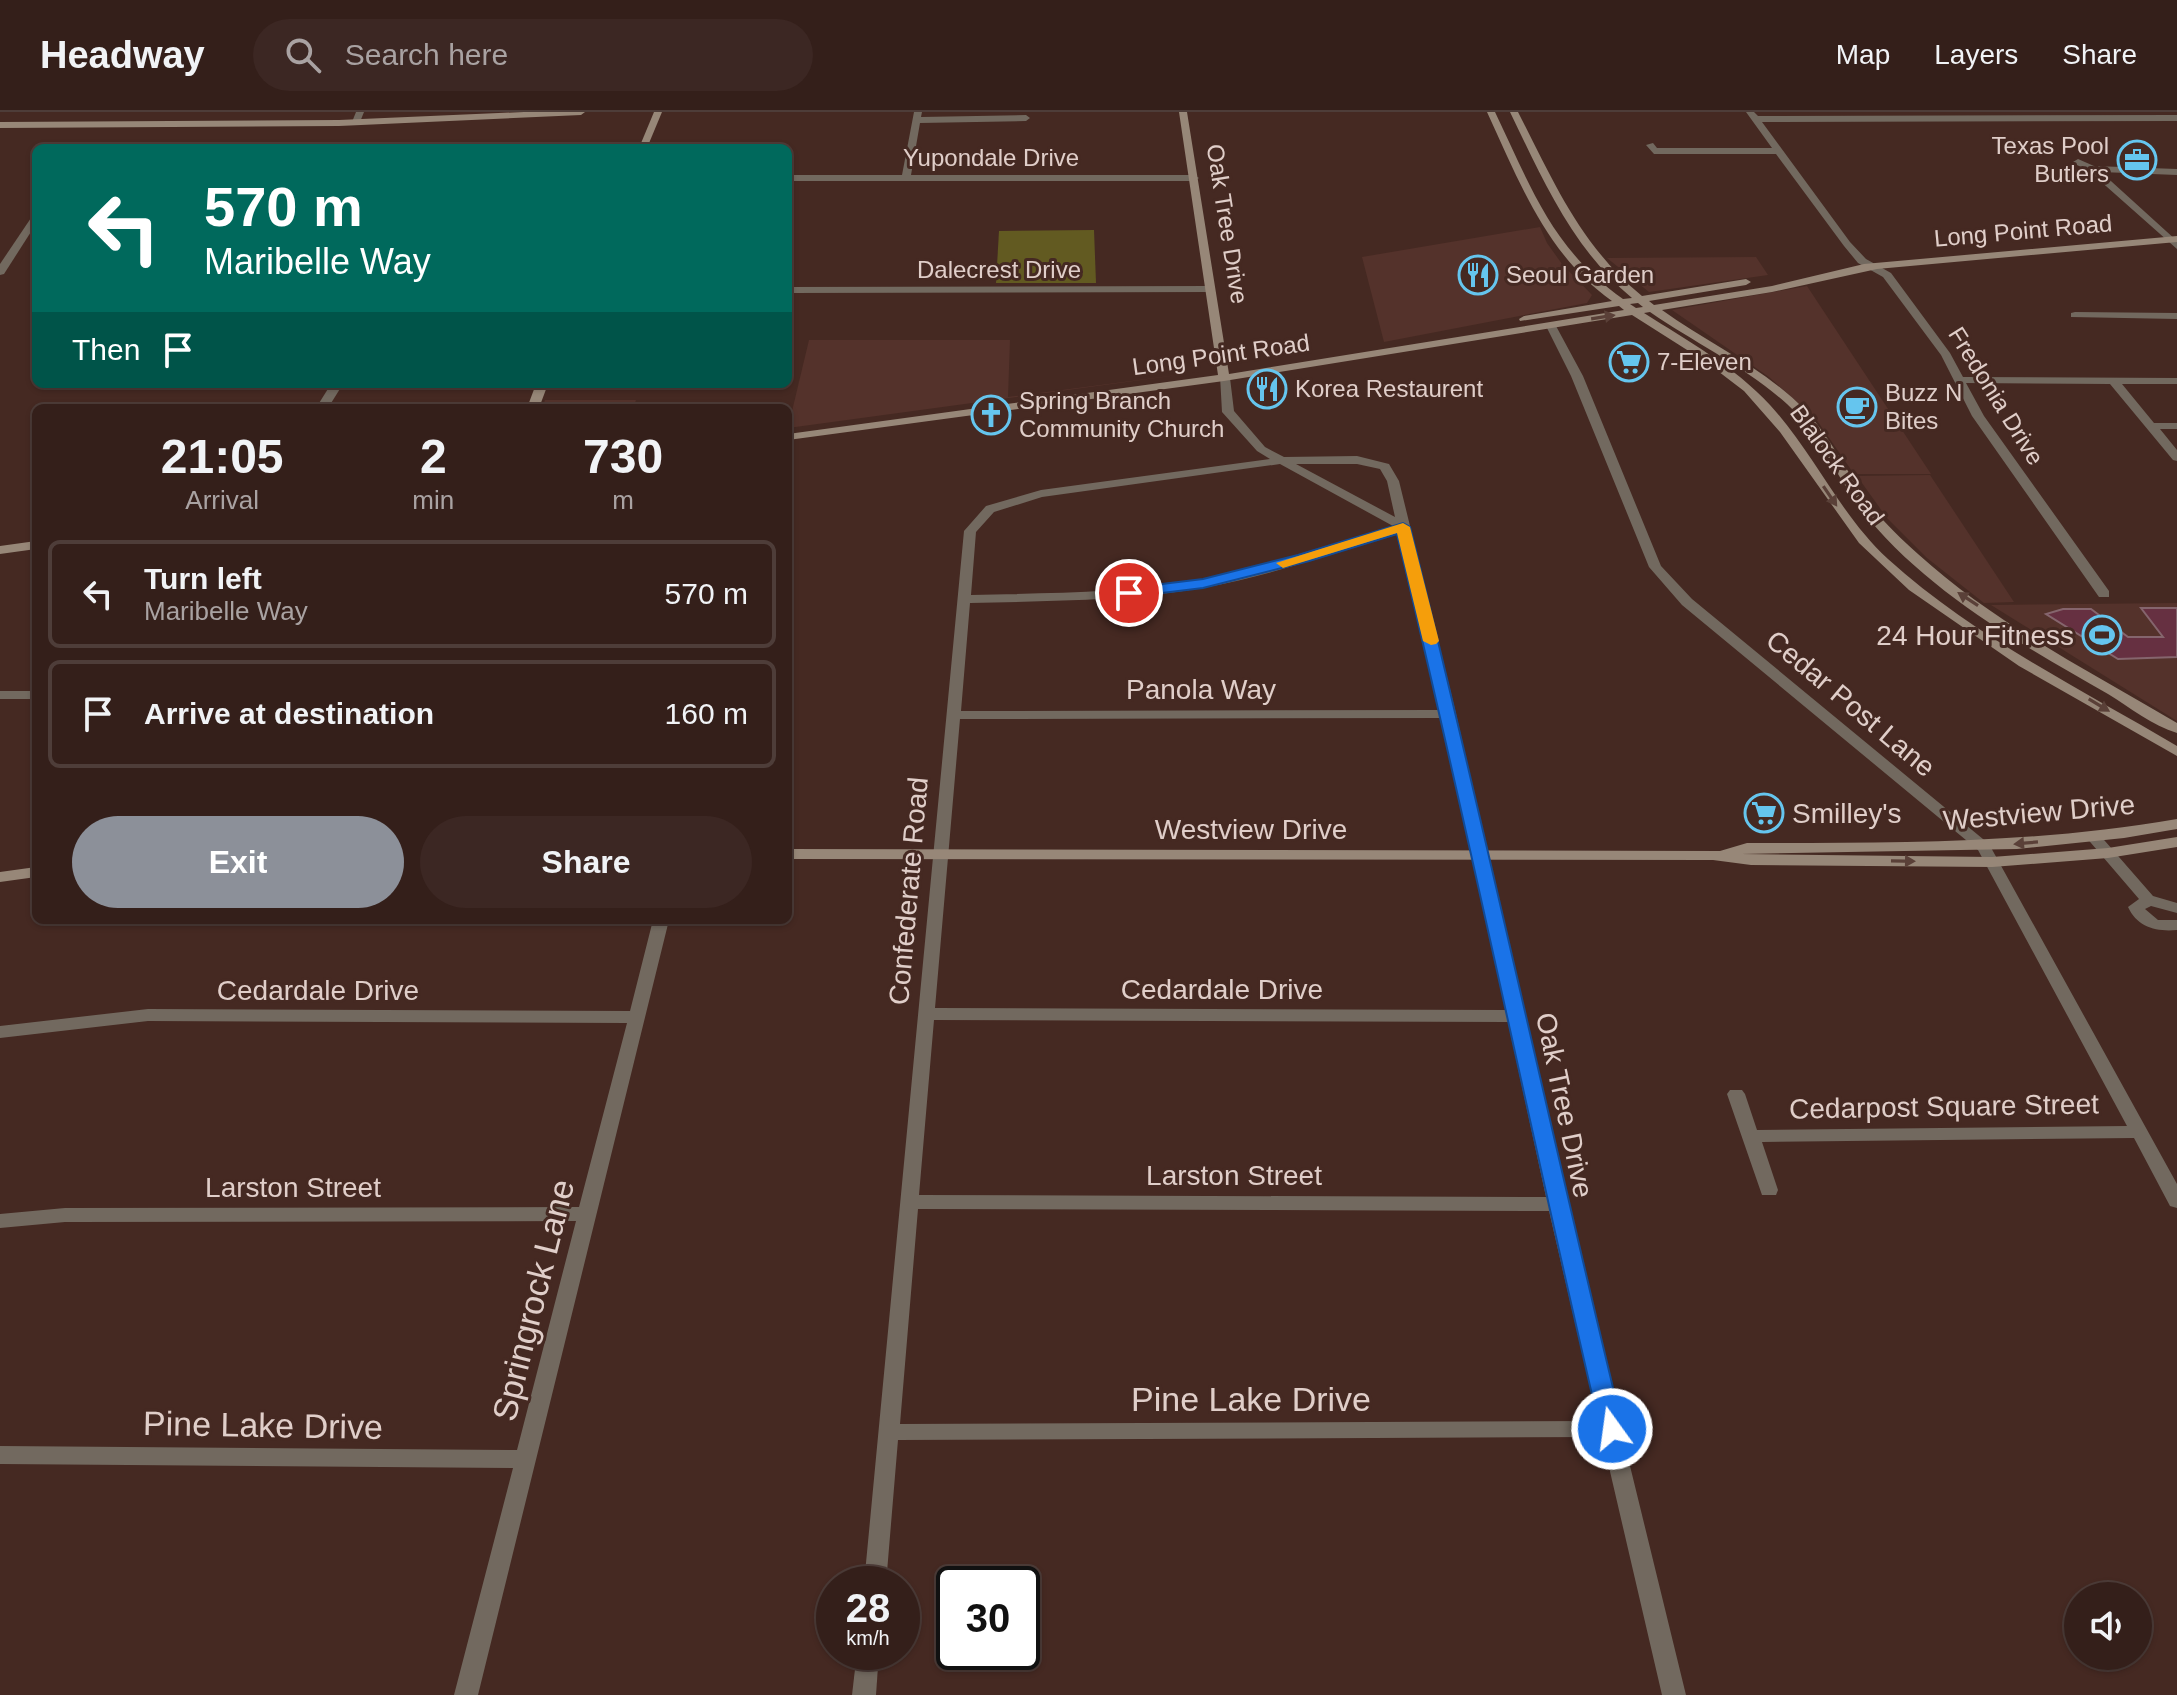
<!DOCTYPE html>
<style>
:root{--surface:#341f1a;--page:#3c2723;--text:#f1f3f6;--muted:#a9a2a2;--line:#4e3d39;--accent:#8c9099}
body{margin:0;font-family:Helvetica,sans-serif;background:var(--page);color:var(--text);height:100vh;display:flex;flex-direction:column;font-size:30px;white-space:nowrap}
*{box-sizing:border-box;margin:0}
p{font-size:26px;color:var(--muted)}
.icon{flex:none;width:44px;height:44px;fill:none;stroke:currentColor;stroke-width:2;stroke-linecap:round;stroke-linejoin:round}
.map{position:relative;flex:1;overflow:hidden}
.panel{position:absolute;left:32px;top:292px;width:760px;height:520px;display:flex;flex-direction:column;background:var(--surface);border-radius:12px;box-shadow:0 2px 6px #0004,0 0 0 2px var(--line)}
.panel>*{flex:none}
.guide{position:absolute;left:32px;top:32px;width:760px;height:244px;border-radius:12px;box-shadow:0 2px 6px #0004,0 0 0 2px var(--line);background:#00695c;color:#fff;overflow:hidden}
.buttons{position:absolute;left:2064px;top:1470px;display:grid;gap:16px}
.buttons a{display:grid;place-items:center;width:88px;height:88px;border-radius:50%;background:var(--surface);box-shadow:0 2px 6px #0004,0 0 0 2px var(--line);font-size:40px}
.speed{position:absolute;left:816px;top:1454px;display:flex;gap:16px;font-size:40px;font-weight:700;text-align:center}
.speed>*{display:grid;place-content:center;width:104px;height:104px;border-radius:50%;background:var(--surface);box-shadow:0 2px 6px #0004,0 0 0 2px var(--line);line-height:1}
.speed small{font-size:20px;font-weight:400}
.speed .limit{border:4px solid #111;border-radius:12px;background:#fff;color:#111}
.pin{position:absolute;display:grid;place-items:center;width:68px;height:68px;color:#fff;margin:-34px;border:4px solid #fff;border-radius:50%;box-shadow:0 2px 8px #0007}
.me{position:absolute;width:88px;margin:-44px;rotate:346deg;stroke-linejoin:round;filter:drop-shadow(0 0 6px #0008)}
.turn{display:flex;align-items:center;gap:28px;height:168px;padding:0 40px;font-size:36px}
.turn .icon{width:104px;height:104px;stroke-width:2.5}
.turn b{display:block;font-size:56px;line-height:68px}
.then{display:flex;align-items:center;height:76px;padding:0 40px;background:#0003;gap:16px;font-size:30px}
.eta{display:flex;justify-content:space-evenly;align-items:center;height:136px;text-align:center}
.eta b{font-size:48px;font-weight:800;line-height:56px}
.action{display:flex;gap:16px;margin-top:auto;padding:16px 40px}
.action a{flex:1;height:92px;border-radius:48px;background:var(--accent);color:#fff;font-size:32px;font-weight:800;line-height:92px;text-align:center}
.action a+a{background:var(--page);color:var(--text)}
ul{padding:0;list-style:none}
li{display:flex;align-items:center;gap:24px;height:108px;margin:0 16px 12px;padding:0 24px;border:4px solid var(--line);border-radius:12px}
li div{flex:1}
li b{display:block;font-size:30px}
li em{font-style:normal}
header{display:flex;align-items:center;gap:48px;box-sizing:border-box;height:112px;padding:0 40px;background:var(--surface);border-bottom:2px solid var(--line)}
header strong{font-size:38px}
nav{display:flex;gap:44px;margin-inline-start:auto;font-size:28px}
.search{width:560px;height:72px;background:var(--page);display:flex;align-items:center;gap:20px;box-sizing:border-box;padding:0 28px;border-radius:44px;color:var(--muted);font-size:30px}
.map>svg:first-child{display:block}
.built{fill:#54322b}
.green{fill:#625a21}
.building{fill:#663041;stroke:#85656d;stroke-width:2}
.lines{fill:none;stroke-linecap:round;stroke-linejoin:round}
.street{fill:#72695f;fill-rule:evenodd}
.secondary{fill:#978778;fill-rule:evenodd}
.oneway{fill:#5a4038}
.route{fill:#1a73e8;stroke:#114b97;stroke-width:2}
.slow{fill:#f59e0b}
.labels{text-anchor:middle;stroke-width:6;stroke-linejoin:round;paint-order:stroke}
.far-poi-label{font-size:24px;fill:#e0cec9;stroke:#452922;text-anchor:start}
.far-street-label{font-size:24px;fill:#e0cec9;stroke:#452922}
.poi-label{font-size:28px;fill:#e0cec9;stroke:#452922;text-anchor:end}
.street-label{font-size:28px;fill:#e0cec9;stroke:#452922}
.near-street-label{font-size:34px;fill:#e0cec9;stroke:#452922}
</style>
<header>
<strong>Headway</strong>
<div class="search"><svg class="icon" aria-label="search" viewBox="0 0 24 24"><circle cx="10" cy="10" r="6"/><path d="M15 15l6 6"/></svg>Search here</div>
<nav><a>Map</a><a>Layers</a><a>Share</a></nav>
</header>
<div class="map">
<svg width="2177" height="1583" viewBox="0 0 2177 1583">
<rect width="100%" height="100%" fill="#452922"/>
<g class="built">
<polygon points="1540,115 1547,131 1562,152 1592,183 1587,191 1384,230 1362,145"/>
<polygon points="1756,145 1768,163 1649,180 1607,146"/>
<polygon points="1807,174 1931,362 1854,362 1816,307 1769,265 1672,198"/>
<polygon points="809,228 1010,228 1008,285 1200,260 788,316"/>
<polygon points="545,288 636,288 633,296 542,296"/>
<polygon points="1930,363 2014,490 1984,491 1927,446 1887,406 1857,364"/>
<polygon points="2177,491 2177,609 1991,493"/>
</g>
<polygon class="green" points="1094,118 1096,171 996,171 999,119"/>
<polygon class="building" points="2141,496 2177,496 2177,545 2118,547 2046,502 2063,497 2091,497 2128,525 2163,525"/>
<g class="lines">
<g class="street">
<polygon points="356,0 364,0 360,10 356,13 352,10"/>
<polygon points="914,0 922,0 921,5 1026,3 1030,6 1026,9 920,11 911,63 1194,63 1199,66 1194,69 788,69 788,63 902,63"/>
<polygon points="1746,0 1754,0 1758,4 2177,3 2177,9 1762,10 1850,130 1866,147 1891,161 1950,241 1963,265 2177,266 2177,272 2122,272 2154,311 2177,311 2177,317 2160,317 2177,338 2177,349 2173,348 2110,272 1966,271 1984,304 2109,479 2109,485 2099,485 1972,304 1941,243 1883,165 1858,151 1844,134 1776,42 1654,42 1646,33 1653,31 1657,36 1772,36"/>
<polygon points="2078,47 2094,54 2177,57 2177,63 2101,60 2177,129 2177,137 2089,59 2075,52 2073,50"/>
<polygon points="36,102 36,112 4,162 0,163 0,152 33,103"/>
<polygon points="788,175 1210,174 1215,177 1210,180 788,181"/>
<polygon points="2075,200 2177,201 2177,207 2071,205 2071,201"/>
<polygon points="1547,212 1556,214 1583,264 1661,454 1692,487 1989,732 2177,1072 2177,1096 2170,1094 2134,1026 1762,1030 1778,1078 1776,1083 1762,1083 1727,982 1730,978 1742,978 1745,982 1757,1018 2127,1014 1978,738 1682,493 1649,455 1571,264 1546,214"/>
<path d="M1220,264l10,2 4,33 31,36 19,10 73,-1 32,8 10,17 57,233 110,490 120,491h-24l-60,-258 -704,3 -12,144h-22l100,-1053 22,-25 55,-16 229,-31 -13,-8 -35,-39zM1280,352l113,62c-63,20 -125,42 -189,54 -77,13 -156,13 -233,15l5,-63 18,-20 48,-15zM1296,352h61l23,5 7,12 8,36zM1398,421l43,177 -480,1 9,-108c78,-2 156,-2 233,-15 67,-12 131,-35 195,-55zM1443,606l63,292 -571,-2 25,-289zM934,908l574,2 38,175 -627,-2zM918,1097l631,2 49,210 -698,3z"/>
<polygon points="331,272 343,272 328,296 316,296"/>
<rect x="0" y="579" width="36" height="8"/>
<path d="M2093,719l5,2 55,63 24,7v10l-26,-7 -6,3 13,11h19v10c-21,2 -40,-3 -49,-23l11,-8 -54,-63z"/>
<polygon points="653,808 669,808 478,1583 454,1583 513,1356 0,1352 0,1334 517,1338 576,1109 65,1110 0,1116 0,1102 65,1096 579,1095 627,911 148,909 0,926 0,914 148,897 630,899"/>
<polygon points="857,1540 879,1540 876,1583 852,1583"/>
</g>
<g class="secondary">
<polygon points="524,0 585,0 581,3 339,14 0,16 0,10 339,8"/>
<polygon points="654,0 662,0 647,36 639,36"/>
<path d="M1179,0h8l42,262 395,-64 -5,-4 -99,15 -1,-2 5,-3 88,-15c-66,-47 -92,-118 -125,-189h8c36,75 57,137 128,187l9,-1c-60,-50 -89,-118 -122,-186h8c36,70 62,133 124,184l104,-17 5,3 -5,3 -97,16 5,4 118,-19 92,-22 313,-28v6l-300,27 -105,23 -110,18c47,34 103,58 144,101 23,25 39,57 58,85 15,22 34,40 54,58 76,69 171,117 259,169v10c-24,-7 -48,-26 -69,-39 -84,-48 -177,-100 -240,-176 -30,-36 -46,-82 -81,-114 -41,-37 -92,-61 -137,-92l-6,1c44,28 90,53 126,92 44,48 70,110 118,154 85,77 191,129 289,187v10l-158,-90 -110,-76 -50,-47 -79,-111 -36,-41 -38,-29 -74,-47 -408,66 -436,59v-6l430,-59zM1638,191l5,4 -7,1 -6,-4z"/>
<polygon points="536,272 548,272 539,296 527,296"/>
<polygon points="36,429 36,437 0,442 0,434"/>
<path d="M2177,707v10l-53,9 -107,11 -276,5 251,3 116,-9 69,-11v10l-69,11 -116,9 -241,-2 -38,-5 -925,-1v-10l932,2 27,-8c144,0 287,1 430,-24z"/>
<polygon points="36,755 36,765 0,770 0,760"/>
</g>
</g>
<defs><path id="oneway-solid" d="M-6-.8H1V-3.2L6.5 0L1 3.2V.8H-6Z" transform="scale(2)"/></defs>
<g class="oneway">
<use href="#oneway-solid" transform="translate(1603 205) rotate(-9)"/>
<use href="#oneway-solid" transform="translate(1830 384) rotate(56)"/>
<use href="#oneway-solid" transform="translate(1968 487) rotate(-147)"/>
<use href="#oneway-solid" transform="translate(2099 593) rotate(31)"/>
<use href="#oneway-solid" transform="translate(2026 731) rotate(175)"/>
<use href="#oneway-solid" transform="translate(1903 749) rotate(1)"/>
</g>
<path class="route" d="M1403,411l7,4c75,300 140,602 213,902l-3,7 -8,2 -9,-2 -3,-7c-70,-298 -131,-598 -203,-895l-88,27 -106,27 -74,9 -8,-4 8,-5 74,-9 95,-24z"/>
<polygon class="slow" points="1403,411 1410,415 1439,529 1436,532 1431,533 1423,529 1397,421 1283,456 1276,451"/>
<defs>
<symbol id="office-ring" viewBox="-11 -11 22 22"><circle r="9.5" fill="#452922" stroke="#65c5ee" stroke-width="1.5"/><path d="M-6-3h4V-5.5h4V-3h4V5H-6ZM-1-4.5V-3h2v-1.5ZM-6 0V1H6V0Z" fill="#65c5ee"/></symbol>
<symbol id="restaurant-ring" viewBox="-11 -11 22 22"><circle r="9.5" fill="#452922" stroke="#65c5ee" stroke-width="1.5"/><path d="M-5-6h1v4h1v-4h1v4h1v-4h1v5L-1.5 .5V6h-2V.5L-5-1ZM5-6V6H3V1.5H1.5Q1.5-4 5-6Z" fill="#65c5ee"/></symbol>
<symbol id="supermarket-ring" viewBox="-11 -11 22 22"><circle r="9.5" fill="#452922" stroke="#65c5ee" stroke-width="1.5"/><path d="M-6-5.5h2.5l.6 2H6L4.5 2H-2.5L-4.4-4H-6ZM-1.5 3.2a1.3 1.3 0 1 0 .1 0ZM3 3.2a1.3 1.3 0 1 0 .1 0Z" fill="#65c5ee"/></symbol>
<symbol id="cafe-ring" viewBox="-11 -11 22 22"><circle r="9.5" fill="#452922" stroke="#65c5ee" stroke-width="1.5"/><path d="M-5.5-4.5H6V0H3Q3 3.5 0 3.5H-2.5Q-5.5 3.5-5.5 0ZM3-3.2v2h1.7v-2ZM-6 4.5H4V6H-6Z" fill="#65c5ee"/></symbol>
<symbol id="church-ring" viewBox="-11 -11 22 22"><circle r="9.5" fill="#452922" stroke="#65c5ee" stroke-width="1.5"/><path d="M-1.2-6h2.4v3.5h3.3v2.4h-3.3V6h-2.4V-.1h-3.3v-2.4h3.3Z" fill="#65c5ee"/></symbol>
<symbol id="stadium-ring" viewBox="-11 -11 22 22"><circle r="9.5" fill="#452922" stroke="#65c5ee" stroke-width="1.5"/><path d="M0-5a6.5 5 0 1 0 0 10a6.5 5 0 1 0 0-10ZM-3.5-1.8h7v3.6h-7Z" fill="#65c5ee"/></symbol>
</defs>
<g fill-rule="evenodd">
<use href="#office-ring" x="2115" y="26" width="44" height="44"/>
<use href="#restaurant-ring" x="1456" y="141" width="44" height="44"/>
<use href="#supermarket-ring" x="1607" y="228" width="44" height="44"/>
<use href="#restaurant-ring" x="1245" y="255" width="44" height="44"/>
<use href="#cafe-ring" x="1835" y="273" width="44" height="44"/>
<use href="#church-ring" x="969" y="281" width="44" height="44"/>
<use href="#stadium-ring" x="2080" y="501" width="44" height="44"/>
<use href="#supermarket-ring" x="1742" y="679" width="44" height="44"/>
</g>
<g class="labels">
<g class="far-poi-label">
<text x="2109" y="42" text-anchor="end">Texas Pool<tspan x="2109" dy="28">Butlers</tspan></text>
<text x="1506" y="171">Seoul Garden</text>
<text x="1657" y="258">7-Eleven</text>
<text x="1295" y="285">Korea Restaurent</text>
<text x="1885" y="289">Buzz N<tspan x="1885" dy="28">Bites</tspan></text>
<text x="1019" y="297">Spring Branch<tspan x="1019" dy="28">Community Church</tspan></text>
</g>
<g class="far-street-label">
<text x="991" y="54">Yupondale Drive</text>
<text transform="translate(1227 112) rotate(81)" y="8">Oak Tree Drive</text>
<text transform="translate(2023 119) rotate(-5)" y="8">Long Point Road</text>
<text x="999" y="166">Dalecrest Drive</text>
<text transform="translate(1221 243) rotate(-8)" y="8">Long Point Road</text>
<text transform="translate(1996 284) rotate(58)" y="8">Fredonia Drive</text>
<text transform="translate(1837 353) rotate(54)" y="8">Blalock Road</text>
</g>
<g class="poi-label">
<text x="2074" y="533">24 Hour Fitness</text>
<text x="1792" y="711" text-anchor="start">Smilley's</text>
</g>
<g class="street-label">
<text x="1201" y="587">Panola Way</text>
<text transform="translate(1851 591) rotate(40)" y="10">Cedar Post Lane</text>
<text transform="translate(2039 700) rotate(-5)" y="10">Westview Drive</text>
<text x="1251" y="727">Westview Drive</text>
<text transform="translate(908 779) rotate(-85)" y="10">Confederate Road</text>
<text x="1222" y="887">Cedardale Drive</text>
<text x="318" y="888">Cedardale Drive</text>
<text transform="translate(1565 993) rotate(78)" y="10">Oak Tree Drive</text>
<text transform="translate(1944 994) rotate(-1)" y="10">Cedarpost Square Street</text>
<text x="1234" y="1073">Larston Street</text>
<text x="293" y="1085">Larston Street</text>
</g>
<g class="near-street-label">
<text transform="translate(533 1188) rotate(-76)" y="12">Springrock Lane</text>
<text x="1251" y="1299">Pine Lake Drive</text>
<text transform="translate(263 1313) rotate(1)" y="12">Pine Lake Drive</text>
</g>
</g>
</svg>
<div class="buttons">
<a><svg class="icon" aria-label="sound" viewBox="0 0 24 24"><path d="M4 9h4l5-4v14l-5-4H4zM17 9q2 3 0 6"/></svg></a>
</div>
<div class="speed"><div>28<small>km/h</small></div><div class="limit">30</div></div>
<div class="pin" style="left:1129px;top:481px;background:#d93025"><svg class="icon" aria-label="arrive" viewBox="0 0 24 24"><path d="M6 21V4h12l-3 4 3 4H6"/></svg></div>
<svg class="me" style="left:1612px;top:1317px" viewBox="-20 -20 40 40"><circle r="17" fill="#1a73e8" stroke="#fff" stroke-width="3"/><path d="M0-11L8 9 0 5-8 9z" fill="#fff"/></svg>
<div class="guide">
<div class="turn"><svg class="icon" aria-label="left" viewBox="0 0 24 24"><path d="M17 20v-9H6M10 6l-5 5 5 5"/></svg><div><b>570 m</b>Maribelle Way</div></div>
<div class="then">Then<svg class="icon" aria-label="arrive" viewBox="0 0 24 24"><path d="M6 21V4h12l-3 4 3 4H6"/></svg></div>
</div>
<section class="panel">
<div class="eta">
<div><b>21:05</b><p>Arrival</p></div>
<div><b>2</b><p>min</p></div>
<div><b>730</b><p>m</p></div>
</div>
<ul>
<li><svg class="icon" aria-label="left" viewBox="0 0 24 24"><path d="M17 20v-9H6M10 6l-5 5 5 5"/></svg><div><b>Turn left</b><p>Maribelle Way</p></div><em>570 m</em></li>
<li><svg class="icon" aria-label="arrive" viewBox="0 0 24 24"><path d="M6 21V4h12l-3 4 3 4H6"/></svg><div><b>Arrive at destination</b></div><em>160 m</em></li>
</ul>
<div class="action"><a>Exit</a><a>Share</a></div>
</section>
</div>
